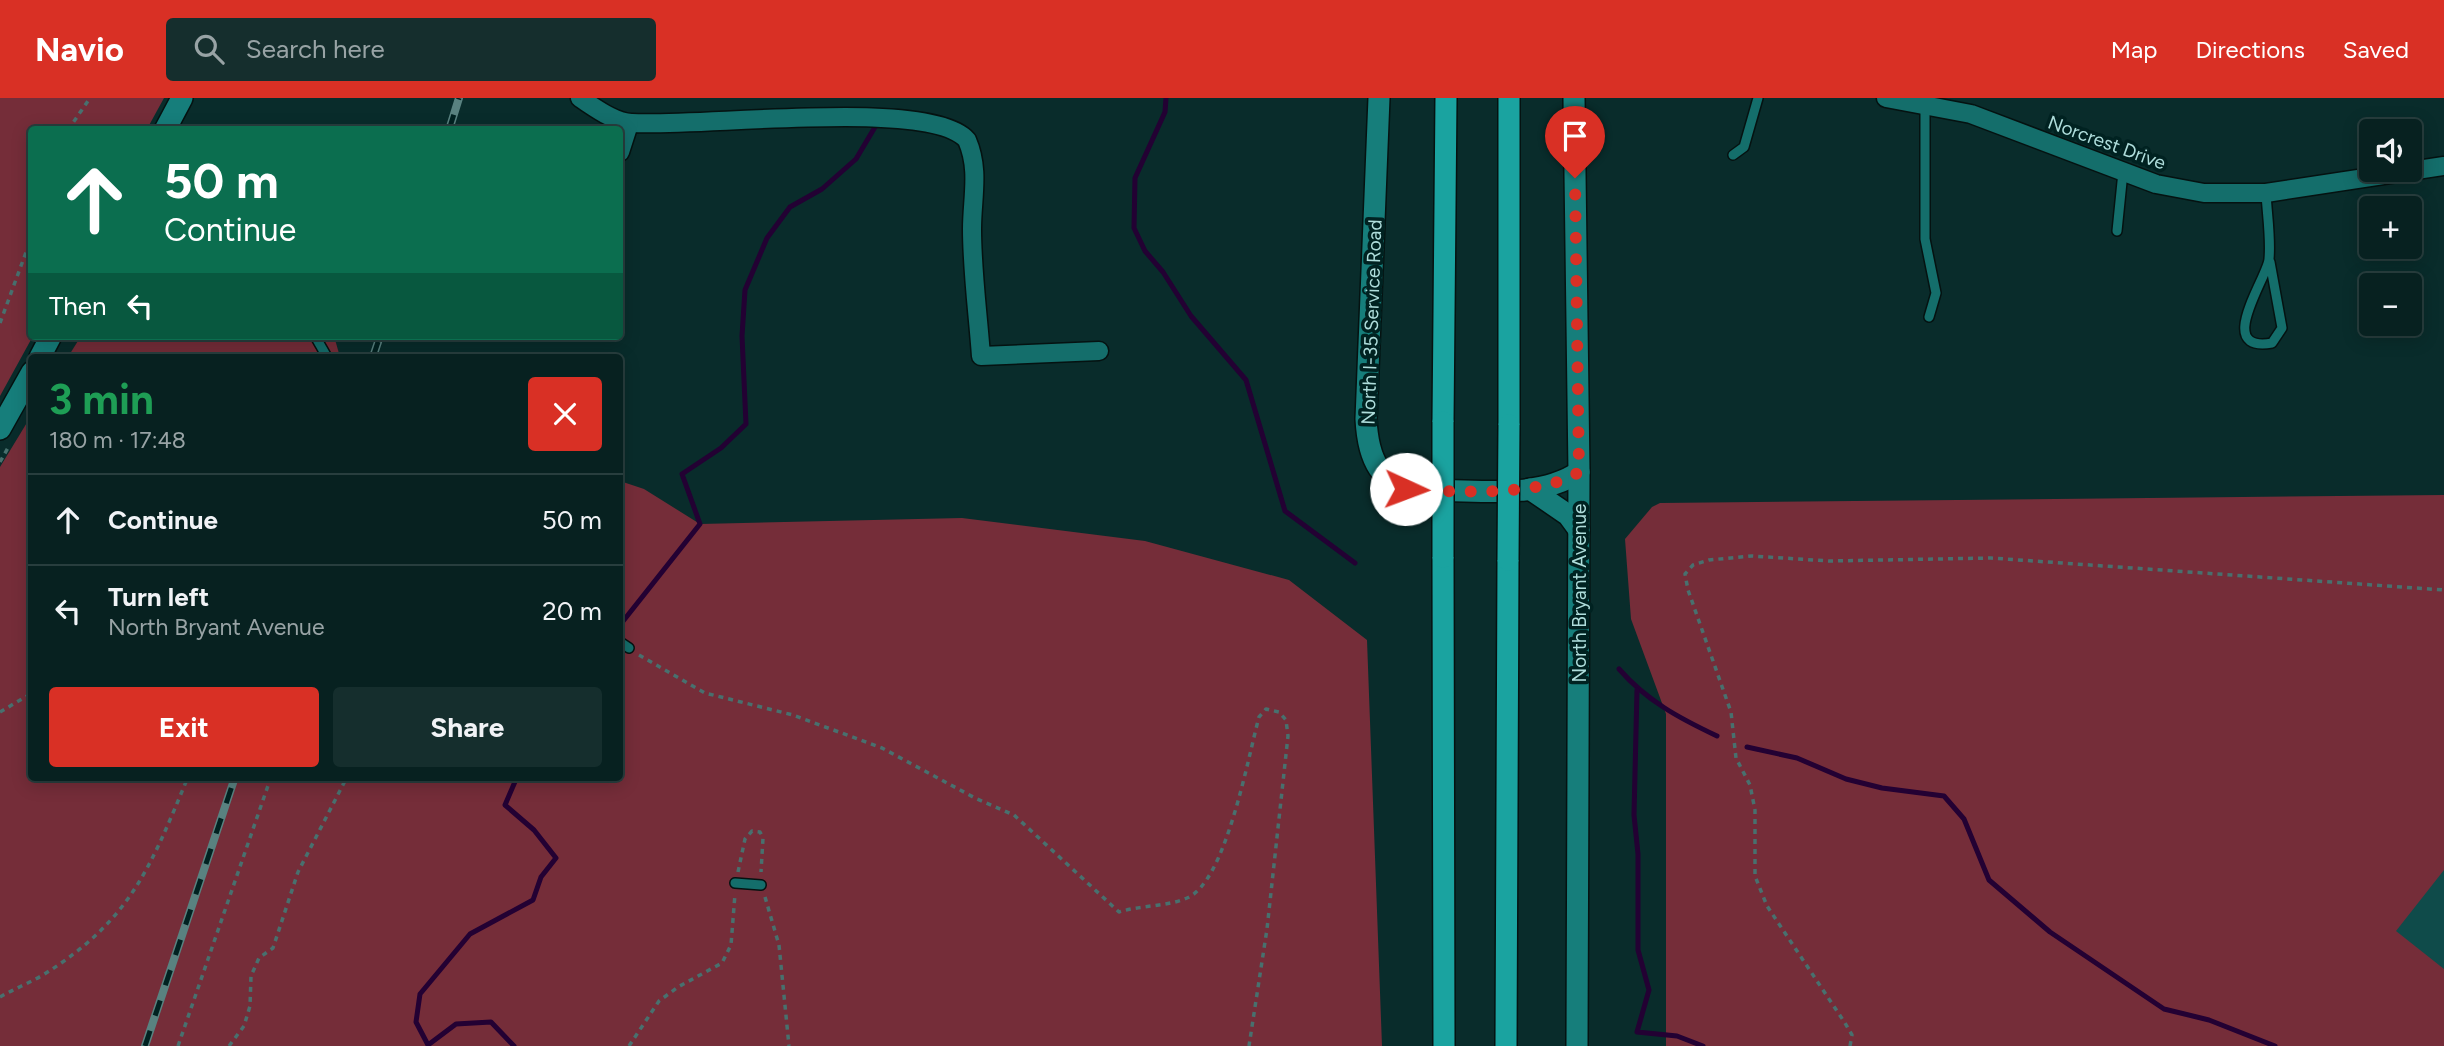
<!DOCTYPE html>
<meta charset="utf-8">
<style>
:root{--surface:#072120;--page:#152e2d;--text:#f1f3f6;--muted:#98a3a5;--line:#283e3e;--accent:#d93025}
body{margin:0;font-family:Figtree,sans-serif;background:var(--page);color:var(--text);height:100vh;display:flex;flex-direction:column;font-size:26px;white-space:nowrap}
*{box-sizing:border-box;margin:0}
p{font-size:23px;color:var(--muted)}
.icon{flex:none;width:38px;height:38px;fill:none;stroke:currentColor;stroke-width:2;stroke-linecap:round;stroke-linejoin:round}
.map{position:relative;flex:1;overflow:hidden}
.drawer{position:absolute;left:28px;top:256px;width:595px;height:427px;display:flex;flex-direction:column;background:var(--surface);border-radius:7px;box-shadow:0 4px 18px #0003,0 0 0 2px var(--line)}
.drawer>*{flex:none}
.banner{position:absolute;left:28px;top:28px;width:595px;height:214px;border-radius:7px;box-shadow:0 4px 18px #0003,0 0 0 2px var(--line);background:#0b6e4f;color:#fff;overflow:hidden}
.controls{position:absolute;left:2359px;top:21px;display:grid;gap:14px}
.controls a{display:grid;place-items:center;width:63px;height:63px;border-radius:7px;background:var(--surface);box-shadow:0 4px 18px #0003,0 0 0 2px var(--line);font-size:35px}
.pin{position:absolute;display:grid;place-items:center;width:60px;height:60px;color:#fff;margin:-72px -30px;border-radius:50% 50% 50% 0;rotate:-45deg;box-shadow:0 0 7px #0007}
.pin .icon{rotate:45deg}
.me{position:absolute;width:77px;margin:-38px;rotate:92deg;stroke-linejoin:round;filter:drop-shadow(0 0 5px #0008)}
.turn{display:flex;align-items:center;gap:24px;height:147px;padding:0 21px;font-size:32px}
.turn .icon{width:91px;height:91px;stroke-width:2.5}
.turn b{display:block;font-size:49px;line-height:60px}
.then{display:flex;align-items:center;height:66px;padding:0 21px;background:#0003;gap:14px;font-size:26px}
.round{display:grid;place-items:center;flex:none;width:74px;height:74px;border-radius:7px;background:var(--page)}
.overview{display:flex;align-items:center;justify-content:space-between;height:119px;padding:0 21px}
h1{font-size:42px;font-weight:700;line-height:52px;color:#1e9e55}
.button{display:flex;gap:14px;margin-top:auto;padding:14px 21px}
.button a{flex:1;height:80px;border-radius:7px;background:var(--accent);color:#fff;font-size:28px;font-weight:700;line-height:80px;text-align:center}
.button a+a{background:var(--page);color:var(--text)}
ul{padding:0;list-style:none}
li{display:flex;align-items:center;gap:21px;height:91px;padding:0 21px;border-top:2px solid var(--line)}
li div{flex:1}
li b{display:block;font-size:26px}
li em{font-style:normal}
header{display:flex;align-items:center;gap:42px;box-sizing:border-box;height:98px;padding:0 35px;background:var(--accent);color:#fff}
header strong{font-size:33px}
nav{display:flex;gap:38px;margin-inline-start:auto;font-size:24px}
.search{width:490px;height:63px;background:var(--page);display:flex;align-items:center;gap:18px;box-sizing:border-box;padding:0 24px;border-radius:7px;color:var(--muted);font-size:26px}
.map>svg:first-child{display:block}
.green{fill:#752d39}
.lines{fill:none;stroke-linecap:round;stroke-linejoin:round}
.stream{stroke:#230133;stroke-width:5}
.building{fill:#0f4b4a}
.lane-casing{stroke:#051211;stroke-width:12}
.street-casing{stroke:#051211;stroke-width:21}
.secondary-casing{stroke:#051211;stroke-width:24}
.highway-casing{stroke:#051211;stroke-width:24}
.path{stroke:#48706e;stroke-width:3.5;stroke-dasharray:5 5;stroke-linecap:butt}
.lane{stroke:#146e6b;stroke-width:9}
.street{stroke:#146e6b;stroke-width:18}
.secondary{stroke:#167e7b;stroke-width:21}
.highway{stroke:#1aa3a0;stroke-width:21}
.rail-casing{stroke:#598280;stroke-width:8}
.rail{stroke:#002221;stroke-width:5;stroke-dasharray:16;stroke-linecap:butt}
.highway-bridge-casing{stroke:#051211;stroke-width:24;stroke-linecap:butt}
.highway-bridge{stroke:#1aa3a0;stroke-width:21}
.route{stroke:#d93025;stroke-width:12;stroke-dasharray:0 21.6}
.labels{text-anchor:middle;stroke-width:7;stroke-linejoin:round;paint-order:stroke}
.street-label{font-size:19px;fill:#aedddb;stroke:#002221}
</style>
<header>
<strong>Navio</strong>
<div class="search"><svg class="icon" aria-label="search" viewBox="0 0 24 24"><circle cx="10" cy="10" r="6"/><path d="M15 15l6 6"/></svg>Search here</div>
<nav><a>Map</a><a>Directions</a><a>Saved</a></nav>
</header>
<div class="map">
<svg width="2444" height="948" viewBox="0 0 2444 948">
<rect width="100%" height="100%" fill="#092c2b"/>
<g class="green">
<polygon points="0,0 164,0 147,31 32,32 33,238 0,298"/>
<polygon points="81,238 334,238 340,259 68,259"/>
<polygon points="31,318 32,679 620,679 620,383 644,391 700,426 962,420 1145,443 1289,482 1367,542 1382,948 0,948 0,369"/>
<polygon points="2444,397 2444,948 1666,948 1666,616 1631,521 1625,441 1652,409 1660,405"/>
</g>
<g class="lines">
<g class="stream">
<polyline points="1166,0 1165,14 1135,80 1134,130 1145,153 1163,174 1191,218 1246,282 1285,413 1355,465"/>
<polyline points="620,527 700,426 682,376 721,350 746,326 742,238 745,192 767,140 790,109 822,91 856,61 878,24"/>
<path d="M1619,571c28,32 60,49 98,67"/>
<polyline points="1637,592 1634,717 1638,756 1638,852 1649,892 1637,934 1677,938 1703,948"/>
<polyline points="1747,649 1797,660 1846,681 1882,690 1944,698 1964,721 1989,782 2050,834 2164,911 2209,922 2275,948"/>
<polyline points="514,948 491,924 456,926 428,947 416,924 420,896 470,836 533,802 541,779 556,760 534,732 505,707 517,679"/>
</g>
</g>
<polygon class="building" points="2444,772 2444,871 2396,833"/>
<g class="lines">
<defs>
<g id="lane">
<polyline points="1925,8 1925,141 1936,195 1929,219"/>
<polyline points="1733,57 1744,49 1758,0"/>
<path d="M2266,95c1,21 5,45 3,66 -1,18 -56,94 3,84l10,-15 -12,-66"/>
<polyline points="2117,133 2123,74"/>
<polyline points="315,238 327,259"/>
<polyline points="620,544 629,550"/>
<polyline points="735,785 761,787"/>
</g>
<g id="street">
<path d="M580,0c14,9 35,25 52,25 72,4 299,-25 335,17 13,30 5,58 5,89 0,42 6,85 9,127l118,-5"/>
<polyline points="1886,0 1971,16 2156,86 2204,95 2266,95 2444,68"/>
<polyline points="620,54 629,26"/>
</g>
<g id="secondary">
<path d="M1379,0l-13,321c2,39 13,68 57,71 49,0 115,10 156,-18"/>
<polyline points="1574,0 1579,374 1577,948"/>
<polyline points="165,32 182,0"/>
<polyline points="40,259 51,238"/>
<polyline points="0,331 32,274"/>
<polyline points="1530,391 1568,417 1579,432"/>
</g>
<g id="highway">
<polyline points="1509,0 1509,327"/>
<polyline points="1443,324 1446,0"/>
<polyline points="1443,459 1444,948"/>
<polyline points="1506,948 1508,462"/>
</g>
</defs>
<use href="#lane" class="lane-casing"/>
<use href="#street" class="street-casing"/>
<use href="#secondary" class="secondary-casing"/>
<use href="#highway" class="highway-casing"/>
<g class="path">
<polyline points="68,32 90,0"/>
<polyline points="0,225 32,138"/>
<polyline points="0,364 9,348"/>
<path d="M639,557l66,38 88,22 89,33 93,50 39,17 105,97c22,-7 47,-5 68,-14 39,-16 61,-141 72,-181l7,-8 13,3 7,8 2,16 -21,193 -18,117"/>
<polyline points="0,614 32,595"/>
<polyline points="738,774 745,741 752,733 760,734 763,740 761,774"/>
<polyline points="765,799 779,847 789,948"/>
<path d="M0,899c14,-8 29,-14 43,-22 88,-55 107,-107 145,-198"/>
<polyline points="178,948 271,679"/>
<polyline points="229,948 244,928 250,908 251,878 259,860 273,850 298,774 347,679"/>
<polyline points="629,948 659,903 678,889 722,865 731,847 735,796"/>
<polyline points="1850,948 1852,937 1845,925 1767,808 1755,778 1755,712 1750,687 1736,660 1731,614 1688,492 1685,476 1693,467 1709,462 1752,458 1829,463 1991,460 2444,492"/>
</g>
<use href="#lane" class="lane"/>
<use href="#street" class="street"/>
<use href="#secondary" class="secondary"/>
<use href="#highway" class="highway"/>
<defs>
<g id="rail">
<polyline points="449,32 459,0"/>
<polyline points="373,259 380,238"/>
<polyline points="145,948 235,679"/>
</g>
</defs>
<use href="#rail" class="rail-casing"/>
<use href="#rail" class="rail"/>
<defs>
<g id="highway-bridge">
<polyline points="1443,324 1443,459"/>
<polyline points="1508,462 1509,327"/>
</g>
</defs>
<use href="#highway-bridge" class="highway-bridge-casing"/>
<use href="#highway-bridge" class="highway-bridge"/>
</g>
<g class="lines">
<path class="route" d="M1406,391c46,3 137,8 173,-17l-4,-294"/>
</g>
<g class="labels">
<g class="street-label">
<text transform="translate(2107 44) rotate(20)" y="7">Norcrest Drive</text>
<text transform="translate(1371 224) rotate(-88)" y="7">North I-35 Service Road</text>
<text transform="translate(1579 495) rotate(-90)" y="7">North Bryant Avenue</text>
</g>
</g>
</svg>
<div class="controls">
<a><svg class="icon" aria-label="sound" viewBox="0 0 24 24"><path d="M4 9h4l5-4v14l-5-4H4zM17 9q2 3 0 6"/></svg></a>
<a>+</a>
<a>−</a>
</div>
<div class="pin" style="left:1575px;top:80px;background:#d93025"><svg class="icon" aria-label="arrive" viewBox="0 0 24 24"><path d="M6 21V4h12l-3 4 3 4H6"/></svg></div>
<svg class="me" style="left:1406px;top:391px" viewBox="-20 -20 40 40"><circle r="19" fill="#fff"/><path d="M0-13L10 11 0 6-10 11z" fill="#d93025"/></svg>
<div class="banner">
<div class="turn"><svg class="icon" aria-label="ahead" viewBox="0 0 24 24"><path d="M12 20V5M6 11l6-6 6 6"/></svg><div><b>50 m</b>Continue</div></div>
<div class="then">Then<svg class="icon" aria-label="left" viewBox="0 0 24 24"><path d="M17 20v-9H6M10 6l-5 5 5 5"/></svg></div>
</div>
<section class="drawer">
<div class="overview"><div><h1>3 min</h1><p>180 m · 17:48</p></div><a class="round" style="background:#d93025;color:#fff"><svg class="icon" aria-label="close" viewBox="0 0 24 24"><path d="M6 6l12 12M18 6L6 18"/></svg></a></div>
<ul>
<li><svg class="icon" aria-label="ahead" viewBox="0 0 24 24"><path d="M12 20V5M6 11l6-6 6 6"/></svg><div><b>Continue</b></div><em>50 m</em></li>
<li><svg class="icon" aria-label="left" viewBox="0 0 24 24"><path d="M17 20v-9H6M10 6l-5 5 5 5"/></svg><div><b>Turn left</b><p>North Bryant Avenue</p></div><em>20 m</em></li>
</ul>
<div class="button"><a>Exit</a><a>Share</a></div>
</section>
</div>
